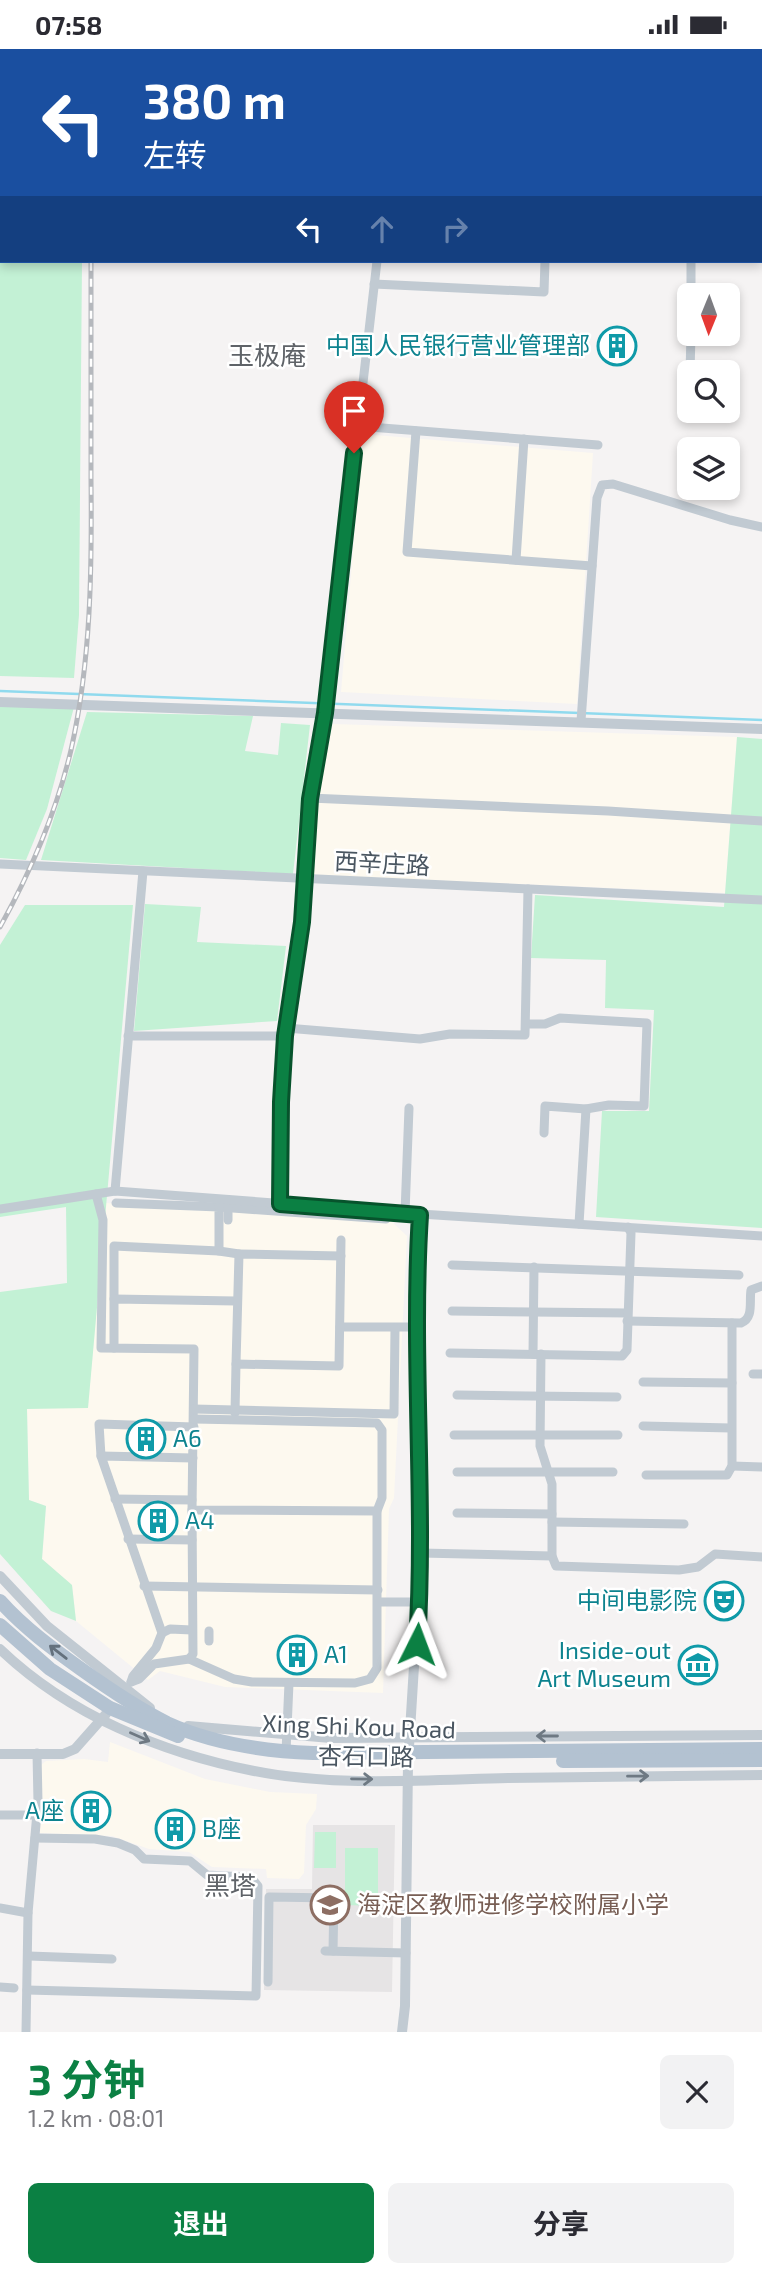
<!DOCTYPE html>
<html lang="zh">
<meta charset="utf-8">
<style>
:root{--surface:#fff;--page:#f2f2f3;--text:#2b2b33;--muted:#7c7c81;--accent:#0b8043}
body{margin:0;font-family:"Exo 2","Noto Sans SC",sans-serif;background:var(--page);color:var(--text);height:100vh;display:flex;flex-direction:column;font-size:26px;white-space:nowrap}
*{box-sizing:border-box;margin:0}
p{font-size:23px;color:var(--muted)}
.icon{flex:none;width:38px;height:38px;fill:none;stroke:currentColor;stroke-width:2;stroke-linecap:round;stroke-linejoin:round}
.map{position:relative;height:1983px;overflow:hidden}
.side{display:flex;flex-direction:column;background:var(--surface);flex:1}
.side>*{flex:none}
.hud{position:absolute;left:0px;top:0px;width:763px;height:214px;box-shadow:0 4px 10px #0003;background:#1a4fa0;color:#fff;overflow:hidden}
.needle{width:46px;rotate:181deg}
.buttons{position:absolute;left:677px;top:234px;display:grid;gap:14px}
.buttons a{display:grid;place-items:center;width:63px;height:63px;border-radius:10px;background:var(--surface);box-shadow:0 4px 10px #0003;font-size:35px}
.pin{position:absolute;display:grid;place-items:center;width:60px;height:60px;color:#fff;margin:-72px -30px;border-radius:50% 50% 50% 0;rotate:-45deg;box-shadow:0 0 7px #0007}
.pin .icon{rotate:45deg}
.me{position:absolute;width:77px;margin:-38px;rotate:3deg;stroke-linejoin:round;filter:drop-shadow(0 0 5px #0008)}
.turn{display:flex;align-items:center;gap:24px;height:147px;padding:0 28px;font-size:32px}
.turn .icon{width:91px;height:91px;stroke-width:2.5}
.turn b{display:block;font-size:49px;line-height:60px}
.lanes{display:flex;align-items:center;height:66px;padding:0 28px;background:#0003;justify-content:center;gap:35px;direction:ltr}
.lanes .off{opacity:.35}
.round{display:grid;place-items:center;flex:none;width:74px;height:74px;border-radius:10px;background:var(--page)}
.overview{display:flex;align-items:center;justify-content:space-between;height:119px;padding:0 28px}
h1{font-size:42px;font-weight:700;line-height:52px;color:var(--accent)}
.primary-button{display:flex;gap:14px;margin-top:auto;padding:14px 28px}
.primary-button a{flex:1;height:80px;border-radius:10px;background:var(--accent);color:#fff;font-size:28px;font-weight:700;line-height:80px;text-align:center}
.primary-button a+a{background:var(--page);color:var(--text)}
.status{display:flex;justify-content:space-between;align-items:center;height:49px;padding:0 35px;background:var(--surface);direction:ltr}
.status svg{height:19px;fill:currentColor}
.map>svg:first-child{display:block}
.commercial{fill:#fdf9ef}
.education{fill:#e6e4e5}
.green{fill:#c3f1d5}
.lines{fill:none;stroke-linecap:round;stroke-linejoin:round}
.stream{stroke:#90daee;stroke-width:2.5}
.minor{stroke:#c1cad2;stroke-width:9}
.tertiary{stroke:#c1cad2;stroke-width:10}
.primary{stroke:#b3c2d1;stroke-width:14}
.rail-casing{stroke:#b5b8bd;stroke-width:5}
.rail{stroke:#fff;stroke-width:2.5;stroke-dasharray:8;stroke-linecap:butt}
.oneway{stroke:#64717d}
.oneway2{stroke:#6e7983}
.route-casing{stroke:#07532c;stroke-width:18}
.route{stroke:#0b8043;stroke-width:12}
.labels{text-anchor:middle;stroke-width:5;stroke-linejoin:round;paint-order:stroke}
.culture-label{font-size:24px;fill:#0d838f;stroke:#fff;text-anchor:end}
.street-label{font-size:24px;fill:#4a5661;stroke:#fff}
.education-label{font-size:24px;fill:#785e54;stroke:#fff;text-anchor:start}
.neighbourhood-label{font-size:26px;fill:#5f6368;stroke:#fff}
</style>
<div class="status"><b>07:58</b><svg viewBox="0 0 49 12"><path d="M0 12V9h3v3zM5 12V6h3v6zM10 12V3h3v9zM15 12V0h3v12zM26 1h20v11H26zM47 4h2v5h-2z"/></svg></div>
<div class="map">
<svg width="762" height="1983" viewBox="0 0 762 1983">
<rect width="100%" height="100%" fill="#f5f3f3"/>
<g class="commercial">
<polygon points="363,385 593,404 577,655 341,643"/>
<polygon points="333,675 737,688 725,844 311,826 314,753"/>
<polygon points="106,1154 392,1173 407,1187 394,1449 389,1460 383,1644 225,1638 160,1622 148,1631 76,1572 72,1536 42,1510 46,1457 29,1451 27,1359 88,1358"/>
<polygon points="110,1693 205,1730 270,1743 317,1745 316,1760 306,1776 304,1824 299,1830 267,1829 266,1820 212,1818 189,1803 149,1800 112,1787 40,1784 41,1716 46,1712 84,1710 108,1713"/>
</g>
<polygon class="education" points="313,1776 395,1776 392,1943 264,1941 266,1840 312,1840"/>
<g class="green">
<polygon points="0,0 81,0 2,2 2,212 82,212 79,566 74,629 0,627"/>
<polygon points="0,654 74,658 47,760 26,811 0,809"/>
<polygon points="87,663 253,667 245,702 278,706 281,674 310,676 293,825 41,811"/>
<polygon points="737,688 762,690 762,1179 596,1168 602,1062 649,1062 654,961 605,959 606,911 531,909 535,846 724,858"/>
<polygon points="145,855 201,858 197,893 286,897 277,972 134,982"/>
<polygon points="25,856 133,856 88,1359 27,1360 29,1451 46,1457 42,1510 72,1536 76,1572 51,1562 0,1505 0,1243 67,1234 66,1158 0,1168 0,896"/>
<polygon points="315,1783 336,1783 336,1819 314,1819"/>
<polygon points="345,1799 378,1799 378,1857 345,1856"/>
</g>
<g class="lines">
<polyline class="stream" points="0,642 762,671"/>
<g class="minor">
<polyline points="134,2 134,0"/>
<polyline points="397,2 398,0"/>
<polyline points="583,2 583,0"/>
<polyline points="374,235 544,243 545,212"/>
<polyline points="691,247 691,212"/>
<polyline points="690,324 691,285"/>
<polyline points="357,377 598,396"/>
<polyline points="416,382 407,503 592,517"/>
<polyline points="516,511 524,390"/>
<polyline points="581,672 597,449 602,436 613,435 730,471 762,478"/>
<polyline points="310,749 608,762 762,772"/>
<polyline points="0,815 762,851"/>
<polyline points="526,975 545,975 560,969 647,974 644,1057 609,1056 586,1060 545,1057 544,1084"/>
<polyline points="286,979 420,990 450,985 525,986 528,840"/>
<polyline points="128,987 285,987"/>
<polyline points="115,1142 143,822"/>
<polyline points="96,1145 103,1171 101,1299 194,1300 192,1461 377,1462"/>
<polyline points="116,1154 219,1158 219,1202"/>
<polyline points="280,1155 281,1053 285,987 302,873 310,749 325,664 377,212"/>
<polyline points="219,1158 386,1170"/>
<polyline points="228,1159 228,1171"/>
<polyline points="0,1160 115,1142 420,1165 762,1187"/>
<polyline points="405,1164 409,1059"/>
<polyline points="579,1175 586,1060"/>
<polyline points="452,1216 739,1226"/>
<polyline points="114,1250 114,1197 219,1202 239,1205"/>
<polyline points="452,1262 627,1264"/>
<path d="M627,1272l114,2c13,-5 8,-21 10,-33l11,-4"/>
<polyline points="340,1278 418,1278"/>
<polyline points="114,1299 114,1250 236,1252"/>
<polyline points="450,1304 622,1307 627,1301 631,1184 628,1178"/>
<polyline points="533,1305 534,1218"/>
<polyline points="541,1305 540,1397 552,1435 552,1507 556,1517 679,1521 698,1518 715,1505 762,1508"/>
<polyline points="236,1315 239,1205 341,1207"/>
<polyline points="753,1325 762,1325"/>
<polyline points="643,1333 732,1334"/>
<polyline points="457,1346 617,1348"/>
<polyline points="194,1360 394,1365 395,1279"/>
<polyline points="235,1364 236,1315 339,1317 341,1191"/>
<polyline points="643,1377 731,1379"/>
<polyline points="454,1386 618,1386"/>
<polyline points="101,1407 99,1375 194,1378"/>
<polyline points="732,1417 762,1418"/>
<polyline points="457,1423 613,1423"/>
<polyline points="646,1426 727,1426 732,1417 732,1274"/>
<polyline points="115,1450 192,1451"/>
<polyline points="457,1464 552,1465"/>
<polyline points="552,1473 684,1475"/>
<polyline points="128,1490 192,1491"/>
<polyline points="421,1504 552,1507"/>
<polyline points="144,1537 378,1541"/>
<polyline points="378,1553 420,1553"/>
<polyline points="162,1584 170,1580 192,1581"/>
<polyline points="209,1592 209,1582"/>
<polyline points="189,1610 193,1605 192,1461"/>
<polyline points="131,1633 139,1630 154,1615 189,1610 234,1630 252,1633 355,1634 370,1630 377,1619 377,1462 382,1449 382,1381 377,1374 194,1370"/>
<polyline points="131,1633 133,1627 156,1599 162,1584 101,1407 193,1409"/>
<polyline points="286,1703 289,1634"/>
<polyline points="0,1766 37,1766"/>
<polyline points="0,1859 28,1864"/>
<polyline points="325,1902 406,1904"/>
<polyline points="29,1907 112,1910"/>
<polyline points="268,1933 269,1848 334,1849 333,1902"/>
<polyline points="0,1938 14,1939"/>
<polyline points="27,1941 256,1947 258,1837 254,1832 245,1828 207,1826 190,1812 144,1810 135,1801 118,1794 95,1790 35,1789"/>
<polyline points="26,1983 28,1864 38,1753 37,1704"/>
</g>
<g class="tertiary">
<polyline points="0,653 762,680"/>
<polyline points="0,1527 47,1577 150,1659"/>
<path d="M0,1600c69,66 162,104 254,122 80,16 173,9 254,7 85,-1 169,-2 254,-3"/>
<polyline points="188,1677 331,1689 762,1686"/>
<polyline points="0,1705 63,1705 75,1700 106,1665"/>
<polyline points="402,1983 405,1957 408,1714 421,1504 418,1278 420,1165"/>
</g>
<g class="primary">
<path d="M0,1552c23,26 53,48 81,68 28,20 56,39 86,54 46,21 96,28 146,30l449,-4"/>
<polyline points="0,1576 50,1620 110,1659 178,1687"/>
<polyline points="563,1712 762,1711"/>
</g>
<defs>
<g id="rail">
<polyline points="90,0 90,2"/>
<path d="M0,878c30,-54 57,-117 71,-177 20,-89 21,-180 20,-271 0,-73 0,-145 0,-218"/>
</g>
</defs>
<use href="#rail" class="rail-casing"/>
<use href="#rail" class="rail"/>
</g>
<defs><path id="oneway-shaft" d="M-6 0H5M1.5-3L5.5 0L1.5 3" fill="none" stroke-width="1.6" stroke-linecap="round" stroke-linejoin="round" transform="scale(1.75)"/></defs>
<use class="oneway" href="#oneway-shaft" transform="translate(58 1603) rotate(-142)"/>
<g class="oneway2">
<use href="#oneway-shaft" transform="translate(547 1687) rotate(180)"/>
<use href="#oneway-shaft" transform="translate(140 1688) rotate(24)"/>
<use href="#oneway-shaft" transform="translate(638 1727) rotate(-1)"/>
<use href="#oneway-shaft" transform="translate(362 1730) rotate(1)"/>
</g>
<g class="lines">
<defs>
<path id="route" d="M354,404l-29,260 -15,86 -8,123 -17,114 -4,66 -1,102 140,11c-9,143 6,286 -3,429"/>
</defs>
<use href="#route" class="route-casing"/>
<use href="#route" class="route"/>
</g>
<defs>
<symbol id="building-ring" viewBox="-11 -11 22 22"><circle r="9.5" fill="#fff" stroke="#0f9aa8" stroke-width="1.5"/><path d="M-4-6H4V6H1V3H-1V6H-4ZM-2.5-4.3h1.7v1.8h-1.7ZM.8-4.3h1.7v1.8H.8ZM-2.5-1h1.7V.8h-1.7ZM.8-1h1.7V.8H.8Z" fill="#0f9aa8"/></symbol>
<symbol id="theatre-ring" viewBox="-11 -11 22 22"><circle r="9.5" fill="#fff" stroke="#0f9aa8" stroke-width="1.5"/><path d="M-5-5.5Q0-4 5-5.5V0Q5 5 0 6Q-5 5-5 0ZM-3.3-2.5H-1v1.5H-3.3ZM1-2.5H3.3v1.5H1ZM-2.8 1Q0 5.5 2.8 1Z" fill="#0f9aa8"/></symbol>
<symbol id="museum-ring" viewBox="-11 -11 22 22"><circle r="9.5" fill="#fff" stroke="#0f9aa8" stroke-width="1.5"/><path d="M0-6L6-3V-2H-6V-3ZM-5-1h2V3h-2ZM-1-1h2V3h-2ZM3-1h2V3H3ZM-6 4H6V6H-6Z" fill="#0f9aa8"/></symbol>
<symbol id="school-ring" viewBox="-11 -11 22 22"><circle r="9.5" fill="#fff" stroke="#8d6e63" stroke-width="1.5"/><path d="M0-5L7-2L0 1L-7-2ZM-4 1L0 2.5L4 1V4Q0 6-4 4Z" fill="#8d6e63"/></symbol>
</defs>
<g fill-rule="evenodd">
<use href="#building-ring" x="595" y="275" width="44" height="44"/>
<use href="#building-ring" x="124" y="1368" width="44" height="44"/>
<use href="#building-ring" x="136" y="1450" width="44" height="44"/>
<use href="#theatre-ring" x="702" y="1530" width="44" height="44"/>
<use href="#building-ring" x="275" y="1584" width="44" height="44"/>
<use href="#museum-ring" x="676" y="1594" width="44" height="44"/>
<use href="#building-ring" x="69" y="1740" width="44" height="44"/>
<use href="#building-ring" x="153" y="1758" width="44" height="44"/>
<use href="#school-ring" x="308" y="1834" width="44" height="44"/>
</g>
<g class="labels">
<g class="culture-label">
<text x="590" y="305">中国人民银行营业管理部</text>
<text x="173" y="1398" text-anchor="start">A6</text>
<text x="185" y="1480" text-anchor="start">A4</text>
<text x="697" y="1560">中间电影院</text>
<text x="671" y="1610">Inside-out<tspan x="671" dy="28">Art Museum</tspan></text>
<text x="324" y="1614" text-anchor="start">A1</text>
<text x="64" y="1770">A座</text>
<text x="202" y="1788" text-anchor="start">B座</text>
</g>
<g class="street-label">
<text transform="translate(382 815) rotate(3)" y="8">西辛庄路</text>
<text transform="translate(359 1678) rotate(2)" y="8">Xing Shi Kou Road</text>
<text transform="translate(366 1708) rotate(1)" y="8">杏石口路</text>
</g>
<g class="education-label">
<text x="357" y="1864">海淀区教师进修学校附属小学</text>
</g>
<g class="neighbourhood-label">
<text x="267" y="316">玉极庵</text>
<text x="230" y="1846">黑塔</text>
</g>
</g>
</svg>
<div class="buttons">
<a><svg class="needle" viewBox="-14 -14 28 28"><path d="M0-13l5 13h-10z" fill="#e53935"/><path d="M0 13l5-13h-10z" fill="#7c7c81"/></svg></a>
<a><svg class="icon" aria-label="search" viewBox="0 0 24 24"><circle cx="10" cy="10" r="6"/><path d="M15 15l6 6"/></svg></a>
<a><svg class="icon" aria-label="layers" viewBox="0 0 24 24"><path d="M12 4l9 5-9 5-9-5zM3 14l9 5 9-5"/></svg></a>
</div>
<div class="pin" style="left:354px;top:404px;background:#d93025"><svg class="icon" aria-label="arrive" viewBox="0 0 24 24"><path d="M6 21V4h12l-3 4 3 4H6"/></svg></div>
<svg class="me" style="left:417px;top:1595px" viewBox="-20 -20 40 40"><path d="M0-17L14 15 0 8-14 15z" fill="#0b8043" stroke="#fff" stroke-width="4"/></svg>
<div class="hud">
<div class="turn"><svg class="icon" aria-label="left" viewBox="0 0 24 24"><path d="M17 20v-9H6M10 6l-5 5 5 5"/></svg><div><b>380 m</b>左转</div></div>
<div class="lanes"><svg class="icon" aria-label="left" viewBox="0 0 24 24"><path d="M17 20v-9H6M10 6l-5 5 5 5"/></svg><svg class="icon off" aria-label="ahead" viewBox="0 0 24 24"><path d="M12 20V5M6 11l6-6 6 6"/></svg><svg class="icon off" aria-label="right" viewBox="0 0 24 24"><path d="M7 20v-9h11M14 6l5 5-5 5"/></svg></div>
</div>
</div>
<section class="side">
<div class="overview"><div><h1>3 分钟</h1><p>1.2 km · 08:01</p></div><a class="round"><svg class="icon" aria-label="close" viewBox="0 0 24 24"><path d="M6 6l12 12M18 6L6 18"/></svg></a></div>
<div class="primary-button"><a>退出</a><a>分享</a></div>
</section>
